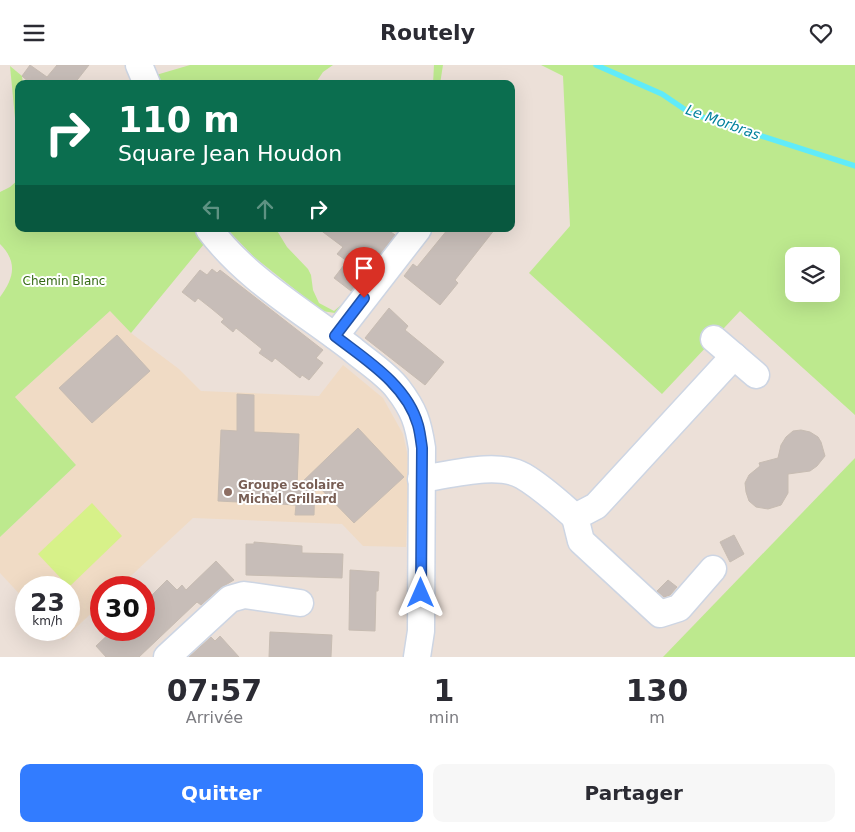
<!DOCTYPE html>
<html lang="fr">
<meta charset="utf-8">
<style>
:root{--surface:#fff;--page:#f7f7f7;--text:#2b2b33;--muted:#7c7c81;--accent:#327cff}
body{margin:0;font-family:"DejaVu Sans",sans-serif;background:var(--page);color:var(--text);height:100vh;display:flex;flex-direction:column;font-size:19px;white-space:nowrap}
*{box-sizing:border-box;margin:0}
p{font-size:16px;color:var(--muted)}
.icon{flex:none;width:28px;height:28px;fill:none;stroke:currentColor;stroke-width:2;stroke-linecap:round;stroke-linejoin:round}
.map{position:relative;height:592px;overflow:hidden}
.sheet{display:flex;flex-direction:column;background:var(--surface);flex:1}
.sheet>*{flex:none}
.guide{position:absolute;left:15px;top:15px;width:500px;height:152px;border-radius:10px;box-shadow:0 5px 20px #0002;background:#0b6e4f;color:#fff;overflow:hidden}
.controls{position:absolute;left:785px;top:182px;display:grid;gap:10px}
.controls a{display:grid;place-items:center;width:55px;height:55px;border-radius:10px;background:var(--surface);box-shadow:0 5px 20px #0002;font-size:25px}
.speed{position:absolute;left:15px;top:511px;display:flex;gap:10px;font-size:25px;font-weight:700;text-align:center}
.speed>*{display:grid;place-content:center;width:65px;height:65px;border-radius:50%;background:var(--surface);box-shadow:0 5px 20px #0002;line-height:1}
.speed small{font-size:12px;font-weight:400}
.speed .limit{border:8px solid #d22;background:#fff;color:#111}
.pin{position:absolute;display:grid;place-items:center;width:42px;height:42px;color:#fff;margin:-51px -21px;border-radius:50% 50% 50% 0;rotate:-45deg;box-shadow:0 0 5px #0007}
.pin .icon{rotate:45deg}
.me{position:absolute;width:55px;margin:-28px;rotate:0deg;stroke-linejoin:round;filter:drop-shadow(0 0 4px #0008)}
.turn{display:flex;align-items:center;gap:18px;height:105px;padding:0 20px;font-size:22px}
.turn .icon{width:65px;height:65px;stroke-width:2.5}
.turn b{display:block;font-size:35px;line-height:42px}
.lanes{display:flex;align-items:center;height:48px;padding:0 20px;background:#0003;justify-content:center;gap:25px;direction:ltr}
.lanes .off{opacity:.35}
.eta{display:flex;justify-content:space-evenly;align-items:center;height:85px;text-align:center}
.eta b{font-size:30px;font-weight:800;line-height:35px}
.button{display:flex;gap:10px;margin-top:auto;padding:10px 20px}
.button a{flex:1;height:58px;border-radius:10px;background:var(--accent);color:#fff;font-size:20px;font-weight:800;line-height:58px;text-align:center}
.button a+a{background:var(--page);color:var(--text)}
header{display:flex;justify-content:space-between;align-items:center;height:65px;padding:0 20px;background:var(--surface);font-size:22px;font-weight:800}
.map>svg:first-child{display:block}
.education{fill:#f0dbc5}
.green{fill:#bde98e;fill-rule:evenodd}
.pitch{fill:#d7f189}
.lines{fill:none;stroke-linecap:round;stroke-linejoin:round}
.stream{stroke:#60ebf9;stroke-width:5.5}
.building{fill:#c7bdb8;stroke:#c7bcb2}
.minor-casing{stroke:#cdd5e3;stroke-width:29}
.minor{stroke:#fff;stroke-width:26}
.route-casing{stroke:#2051a6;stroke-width:12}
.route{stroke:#327cff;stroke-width:9}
.education-dot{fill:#8d6e63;stroke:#fff;stroke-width:2}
.labels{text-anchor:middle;stroke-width:4;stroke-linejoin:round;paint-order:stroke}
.park-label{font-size:12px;fill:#346a13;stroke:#fff}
.education-label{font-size:12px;font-weight:bold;fill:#785e54;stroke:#fff;text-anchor:start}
.water-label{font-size:14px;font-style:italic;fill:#02819c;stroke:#fff}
</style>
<header><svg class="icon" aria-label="menu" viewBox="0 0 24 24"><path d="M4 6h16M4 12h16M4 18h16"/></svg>Routely<svg class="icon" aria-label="heart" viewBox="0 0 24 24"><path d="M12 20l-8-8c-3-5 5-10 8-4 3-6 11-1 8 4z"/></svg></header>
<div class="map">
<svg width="855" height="592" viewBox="0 0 855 592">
<rect width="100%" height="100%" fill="#ece0d8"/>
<polygon class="education" points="110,246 131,268 179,304 201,326 319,331 343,300 383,333 403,369 409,397 406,482 363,481 342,459 193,453 119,522 101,522 101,539 63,575 53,565 69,565 69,522 26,522 26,536 0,508 0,472 76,400 15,332"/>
<g class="green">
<polygon points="190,0 333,0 323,7 315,19 159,19 156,10"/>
<polygon points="434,0 443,0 440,19 433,19"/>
<path d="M541,0h314v350l-115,-104 -78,83 -133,-121 41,-47 -7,-150zM794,191h37v38h-37z"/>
<polygon points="10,1 22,11 23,19 19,19 19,59 15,53"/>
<path d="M19,114v50h174l11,15 -73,89 -21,-22 -95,86 61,68 -76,72v-240c14,-19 18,-35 0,-53v-52l10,-5z"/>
<polygon points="227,164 276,164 287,182 308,204 311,210 313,225 319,238 334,246 341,240 344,242 335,248 322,246 254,192"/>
<polygon points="855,393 855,592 663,592"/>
</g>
<polygon class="pitch" points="92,438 122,471 69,522 38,489"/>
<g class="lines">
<polyline class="stream" points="596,0 662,29 690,48 855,101"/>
</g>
<g class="building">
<polygon points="30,0 47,12 57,0 89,0 74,19 31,19 22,11"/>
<polygon points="319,164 387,164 395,170 351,226 334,213 347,196 337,189 343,182"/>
<polygon points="448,164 495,164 455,215 458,218 440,240 404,211 413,199 417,202"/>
<polygon points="212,204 217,208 220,205 323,285 316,293 323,298 309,315 302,310 300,313 275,293 272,297 259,288 262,284 236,263 233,267 221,257 224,254 212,244 198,233 195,237 182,227 200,205 207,210"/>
<polygon points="389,243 408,261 405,265 444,297 425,320 365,273"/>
<polygon points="117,270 150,306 92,358 59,323"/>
<polygon points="237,329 254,330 254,367 299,369 297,422 358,363 404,412 354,458 315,418 314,450 295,450 296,440 218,436 221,365 237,366"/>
<polygon points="801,365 810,367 818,372 821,377 825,391 817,401 810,406 788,409 788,428 781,440 768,444 756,442 749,436 746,427 745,418 749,410 760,401 759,398 778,393 781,380 786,372 793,366"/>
<polygon points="734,470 744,489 730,497 720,477"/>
<polygon points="254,477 302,481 302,488 343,489 342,513 246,510 246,479 254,479"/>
<polygon points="216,496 234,515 220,523 201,540 197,537 139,592 106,592 96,581 113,565 144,565 144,538 167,515 177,525 182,520 186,525"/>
<polygon points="350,505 379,507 378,526 376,526 375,566 349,565"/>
<polygon points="668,515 677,522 670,530 664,532 657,526"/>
<polygon points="270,567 332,570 331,592 269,592"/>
<polygon points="220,571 239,592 189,592 211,572 215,576"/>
</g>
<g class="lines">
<defs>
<g id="minor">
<polyline points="139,0 147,19"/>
<path d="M209,164c37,50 94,82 143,120 14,12 35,25 46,40 16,21 20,33 24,59l-1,183 -4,26"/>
<polyline points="335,271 418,164"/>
<polyline points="714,274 756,310"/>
<path d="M421,414c28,-4 77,-18 102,-3 19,11 36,27 52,41l21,-11 138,-150"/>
<polyline points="575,452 581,476 660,549 679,543 713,504"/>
<polyline points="167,592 230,534 244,530 300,538"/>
</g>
</defs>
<use href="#minor" class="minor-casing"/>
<use href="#minor" class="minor"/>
</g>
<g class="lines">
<defs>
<path id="route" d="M364,233l-29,38c31,24 72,49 83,89 2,7 3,16 4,23l-1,145"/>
</defs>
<use href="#route" class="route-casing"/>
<use href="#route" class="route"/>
</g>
<circle class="education-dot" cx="228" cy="427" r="5"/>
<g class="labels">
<g class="park-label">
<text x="64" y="220">Chemin Blanc</text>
</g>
<g class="education-label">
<text x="238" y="424">Groupe scolaire<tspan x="238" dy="14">Michel Grillard</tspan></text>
</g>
<g class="water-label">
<text transform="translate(723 57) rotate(20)" y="5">Le Morbras</text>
</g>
</g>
</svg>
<div class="controls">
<a><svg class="icon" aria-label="layers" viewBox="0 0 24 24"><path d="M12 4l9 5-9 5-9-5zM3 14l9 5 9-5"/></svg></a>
</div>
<div class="speed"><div>23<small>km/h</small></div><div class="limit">30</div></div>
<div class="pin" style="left:364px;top:233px;background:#d93025"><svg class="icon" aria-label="arrive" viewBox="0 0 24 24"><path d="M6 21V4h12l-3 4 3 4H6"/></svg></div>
<svg class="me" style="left:421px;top:528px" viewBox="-20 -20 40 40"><path d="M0-17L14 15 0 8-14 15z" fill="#327cff" stroke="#fff" stroke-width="4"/></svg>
<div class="guide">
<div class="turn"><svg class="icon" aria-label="right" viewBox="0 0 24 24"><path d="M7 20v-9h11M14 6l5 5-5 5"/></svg><div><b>110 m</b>Square Jean Houdon</div></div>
<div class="lanes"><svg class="icon off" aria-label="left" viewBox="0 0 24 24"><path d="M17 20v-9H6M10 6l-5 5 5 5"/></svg><svg class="icon off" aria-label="ahead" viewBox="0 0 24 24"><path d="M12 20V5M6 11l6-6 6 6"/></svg><svg class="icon" aria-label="right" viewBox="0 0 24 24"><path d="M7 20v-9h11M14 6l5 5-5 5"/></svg></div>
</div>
</div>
<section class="sheet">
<div class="eta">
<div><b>07:57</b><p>Arrivée</p></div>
<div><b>1</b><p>min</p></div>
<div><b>130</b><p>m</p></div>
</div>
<div class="button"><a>Quitter</a><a>Partager</a></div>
</section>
